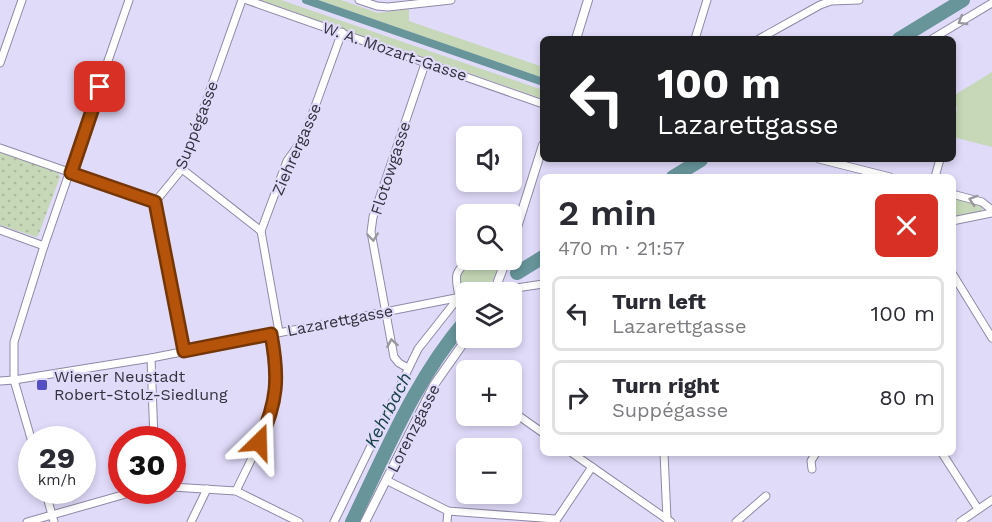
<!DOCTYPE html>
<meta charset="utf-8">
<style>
:root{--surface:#fff;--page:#f2f2f3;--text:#2b2b33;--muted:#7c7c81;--line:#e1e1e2}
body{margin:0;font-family:"Work Sans",sans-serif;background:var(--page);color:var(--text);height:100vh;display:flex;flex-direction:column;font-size:22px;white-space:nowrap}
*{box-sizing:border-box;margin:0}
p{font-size:20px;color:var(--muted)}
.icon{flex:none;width:33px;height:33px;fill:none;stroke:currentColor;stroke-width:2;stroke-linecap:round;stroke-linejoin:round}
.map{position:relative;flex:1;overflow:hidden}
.panel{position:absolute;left:540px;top:174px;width:416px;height:282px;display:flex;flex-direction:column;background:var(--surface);border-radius:9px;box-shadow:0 3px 9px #0003}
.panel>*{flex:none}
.guide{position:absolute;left:540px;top:36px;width:416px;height:126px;border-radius:9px;box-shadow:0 3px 9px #0003;background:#202124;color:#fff;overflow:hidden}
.fabs{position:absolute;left:456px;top:126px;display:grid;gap:12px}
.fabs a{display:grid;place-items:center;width:66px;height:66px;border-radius:9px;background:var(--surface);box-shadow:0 3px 9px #0003;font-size:30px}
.speed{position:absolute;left:18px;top:426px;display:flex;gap:12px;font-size:30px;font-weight:700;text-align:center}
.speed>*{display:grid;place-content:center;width:78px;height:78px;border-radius:50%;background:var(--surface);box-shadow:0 3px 9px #0003;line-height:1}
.speed small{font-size:15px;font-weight:400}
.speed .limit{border:9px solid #d22;background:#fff;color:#111}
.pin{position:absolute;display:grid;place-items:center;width:51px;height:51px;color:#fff;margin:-26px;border-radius:12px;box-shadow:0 3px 9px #0006}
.me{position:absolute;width:66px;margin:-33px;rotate:22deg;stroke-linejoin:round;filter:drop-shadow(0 0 4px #0008)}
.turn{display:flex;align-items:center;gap:21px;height:126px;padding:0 18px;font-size:27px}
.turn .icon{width:78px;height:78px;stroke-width:2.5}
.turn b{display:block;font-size:42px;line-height:51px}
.round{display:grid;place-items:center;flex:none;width:63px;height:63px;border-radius:9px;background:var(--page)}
.overview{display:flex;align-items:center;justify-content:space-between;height:102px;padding:0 18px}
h1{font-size:36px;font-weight:600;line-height:45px}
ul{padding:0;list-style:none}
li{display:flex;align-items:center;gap:18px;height:75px;margin:0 12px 9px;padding:0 6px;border:3px solid var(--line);border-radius:9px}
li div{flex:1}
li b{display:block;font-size:22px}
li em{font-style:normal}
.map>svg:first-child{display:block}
.green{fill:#c6d8b7}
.garden{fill:url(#garden-dots)}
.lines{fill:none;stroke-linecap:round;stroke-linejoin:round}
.canal{stroke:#67959a;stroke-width:8}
.river{stroke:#67959a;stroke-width:14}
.minor-casing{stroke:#8f89a6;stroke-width:9}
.tertiary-casing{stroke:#8f89a6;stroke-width:10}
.minor{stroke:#fff;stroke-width:7}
.tertiary{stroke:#fff;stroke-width:8}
.oneway{stroke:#9a989e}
.route-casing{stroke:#753606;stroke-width:15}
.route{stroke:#b45309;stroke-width:10}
.poi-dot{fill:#564ec5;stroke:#e1dbfa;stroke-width:2}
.labels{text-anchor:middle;stroke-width:4.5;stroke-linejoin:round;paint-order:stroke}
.street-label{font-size:16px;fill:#34323e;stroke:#e1dbfa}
.poi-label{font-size:16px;fill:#34323e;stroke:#e1dbfa;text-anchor:start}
.water-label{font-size:18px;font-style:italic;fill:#174348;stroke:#e1dbfa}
</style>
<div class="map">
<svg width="992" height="522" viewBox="0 0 992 522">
<defs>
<pattern id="garden-dots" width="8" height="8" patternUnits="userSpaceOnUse" patternTransform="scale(1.5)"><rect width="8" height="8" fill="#c6d8b7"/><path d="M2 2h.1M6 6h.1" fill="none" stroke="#abba9e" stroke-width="1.8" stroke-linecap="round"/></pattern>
</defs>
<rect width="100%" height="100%" fill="#e1dbfa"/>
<g class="green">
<polygon points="260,0 281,0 543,90 543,99"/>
<polygon points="318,0 341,0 378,13 409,9 409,21 543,67 543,78"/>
<polygon points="992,72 992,147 953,137 957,108 953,102 953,96"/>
<polygon points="953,197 980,204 983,209 980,212 953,217"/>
<path d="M474,260h26c-9,29 -8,26 -38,32 -4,-20 -2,-20 12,-32z"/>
</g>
<polygon class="garden" points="0,152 58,172 60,177 38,236 36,237 0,225"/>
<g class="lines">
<polyline class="canal" points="306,0 543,82"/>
<g class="river">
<polyline points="899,39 963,0"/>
<polyline points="673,177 701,160"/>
<polyline points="517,273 543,257"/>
<path d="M352,522c34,-70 63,-143 114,-202"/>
</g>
<defs>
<g id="minor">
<polyline points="247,0 543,104"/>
<polyline points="359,0 377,6 388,7 451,0"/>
<polyline points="695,39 707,0"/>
<polyline points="759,39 820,5 831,1 859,0"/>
<polyline points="932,39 992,3"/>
<polyline points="0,63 22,0"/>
<polyline points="0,148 155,202"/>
<polyline points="819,159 890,177"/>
<polyline points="182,169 261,231 279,332"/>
<polyline points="935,177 940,159"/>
<polyline points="952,194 982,202 992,210"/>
<polyline points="952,221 992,213"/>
<polyline points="0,230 44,246"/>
<polyline points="261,231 287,161 304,137 342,32"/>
<polyline points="952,273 992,338"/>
<polyline points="490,292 543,284"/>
<polyline points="184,351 155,202 182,169 242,0"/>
<polyline points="151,358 154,440"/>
<polyline points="408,368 399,363 394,357 371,232 373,217 426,61"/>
<polyline points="0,381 14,380 151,358 466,296"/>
<polyline points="512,411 543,433"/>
<polyline points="32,442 14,380 14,342 44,246 129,0"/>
<polyline points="572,453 671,522"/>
<polyline points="664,453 667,519"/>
<polyline points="942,453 978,509"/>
<polyline points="812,469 811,461 816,453"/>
<polyline points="386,480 448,511 555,519"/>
<polyline points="172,487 236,491 299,522"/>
<polyline points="45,490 54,522"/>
<path d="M236,491c19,-40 42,-79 41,-125 -1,-10 -4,-22 -6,-32"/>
<polyline points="27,522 140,490"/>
<polyline points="191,522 207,489"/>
<path d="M334,522l84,-173 41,-52c-3,-20 -7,-23 10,-37"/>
<polyline points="447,522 448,511"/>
<polyline points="555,522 592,467"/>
<polyline points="736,522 766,496"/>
<polyline points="960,522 992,500"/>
</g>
<g id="tertiary">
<polyline points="576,39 588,0"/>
<polyline points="512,243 543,145"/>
<polyline points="494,292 506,260"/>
<polyline points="365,522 434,385 467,338"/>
</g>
</defs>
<use href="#minor" class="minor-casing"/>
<use href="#tertiary" class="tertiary-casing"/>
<use href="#minor" class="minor"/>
<use href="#tertiary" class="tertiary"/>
</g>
<defs><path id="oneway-chevron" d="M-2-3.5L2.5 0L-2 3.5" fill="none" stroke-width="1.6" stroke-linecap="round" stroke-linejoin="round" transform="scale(1.5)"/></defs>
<g class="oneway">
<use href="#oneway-chevron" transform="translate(962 21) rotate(149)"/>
<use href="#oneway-chevron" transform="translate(973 200) rotate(-162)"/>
<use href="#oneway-chevron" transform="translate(373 237) rotate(84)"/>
<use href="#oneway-chevron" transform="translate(392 343) rotate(-100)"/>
</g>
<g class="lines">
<defs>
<path id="route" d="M100,87l-29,86 84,29 29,149 87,-17c8,43 7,68 -12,108"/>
</defs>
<use href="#route" class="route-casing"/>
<use href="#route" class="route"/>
</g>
<rect class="poi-dot" x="36" y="379" width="12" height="12" rx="3"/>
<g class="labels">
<g class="street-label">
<text transform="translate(395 51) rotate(19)" y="6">W. A. Mozart-Gasse</text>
<text transform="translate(196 125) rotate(-69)" y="6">Suppégasse</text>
<text transform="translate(296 149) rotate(-66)" y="6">Ziehrergasse</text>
<text transform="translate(390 168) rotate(-72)" y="6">Flotowgasse</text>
<text transform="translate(340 320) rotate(-11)" y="6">Lazarettgasse</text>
<text transform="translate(413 428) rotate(-63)" y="6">Lorenzgasse</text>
</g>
<g class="poi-label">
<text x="54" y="382">Wiener Neustadt<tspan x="54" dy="18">Robert-Stolz-Siedlung</tspan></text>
</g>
<g class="water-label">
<text transform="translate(388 410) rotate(-63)" y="6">Kehrbach</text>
</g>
</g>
</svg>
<div class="fabs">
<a><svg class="icon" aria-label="sound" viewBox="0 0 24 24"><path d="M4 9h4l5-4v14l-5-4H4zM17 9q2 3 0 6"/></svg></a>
<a><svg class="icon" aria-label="search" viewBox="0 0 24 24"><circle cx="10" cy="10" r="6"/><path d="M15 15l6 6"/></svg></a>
<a><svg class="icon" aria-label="layers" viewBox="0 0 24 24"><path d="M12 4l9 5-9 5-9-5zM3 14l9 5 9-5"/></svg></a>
<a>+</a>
<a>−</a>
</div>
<div class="speed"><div>29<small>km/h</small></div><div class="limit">30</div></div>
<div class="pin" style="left:100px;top:87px;background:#d93025"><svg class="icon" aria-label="arrive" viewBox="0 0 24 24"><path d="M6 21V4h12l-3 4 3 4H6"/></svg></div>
<svg class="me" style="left:259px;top:442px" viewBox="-20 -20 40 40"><path d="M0-17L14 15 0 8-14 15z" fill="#b45309" stroke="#fff" stroke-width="4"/></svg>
<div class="guide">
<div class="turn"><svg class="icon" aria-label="left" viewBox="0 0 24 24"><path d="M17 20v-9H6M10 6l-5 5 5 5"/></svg><div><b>100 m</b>Lazarettgasse</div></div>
</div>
<section class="panel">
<div class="overview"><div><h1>2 min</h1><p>470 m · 21:57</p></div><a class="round" style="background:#d93025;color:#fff"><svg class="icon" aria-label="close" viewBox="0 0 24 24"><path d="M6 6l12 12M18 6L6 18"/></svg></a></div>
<ul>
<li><svg class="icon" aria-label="left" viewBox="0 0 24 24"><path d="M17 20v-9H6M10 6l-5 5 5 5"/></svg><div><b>Turn left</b><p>Lazarettgasse</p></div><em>100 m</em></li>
<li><svg class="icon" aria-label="right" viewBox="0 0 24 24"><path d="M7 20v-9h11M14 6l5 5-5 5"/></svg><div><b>Turn right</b><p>Suppégasse</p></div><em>80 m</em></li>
</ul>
</section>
</div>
